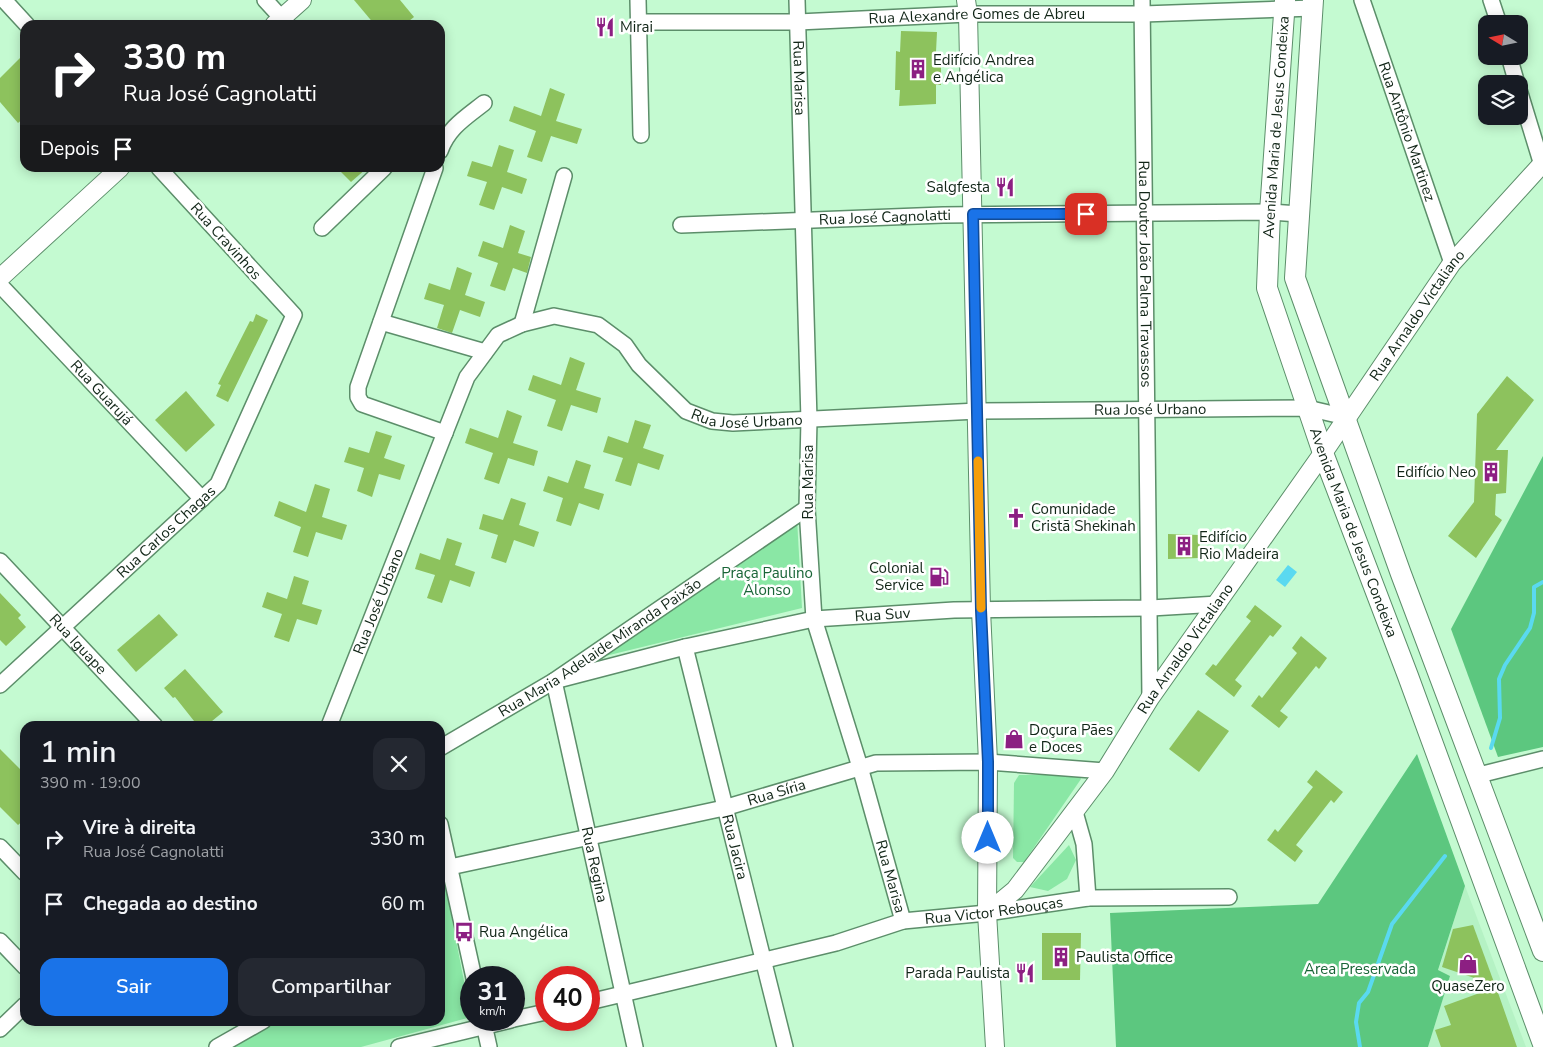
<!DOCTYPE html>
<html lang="pt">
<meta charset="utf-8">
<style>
:root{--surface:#171b24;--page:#242831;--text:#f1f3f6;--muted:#9ea1a6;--accent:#1a73e8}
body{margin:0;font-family:"Nunito Sans",sans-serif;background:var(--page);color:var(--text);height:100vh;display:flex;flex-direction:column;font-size:19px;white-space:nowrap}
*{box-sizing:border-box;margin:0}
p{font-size:16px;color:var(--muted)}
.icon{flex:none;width:28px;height:28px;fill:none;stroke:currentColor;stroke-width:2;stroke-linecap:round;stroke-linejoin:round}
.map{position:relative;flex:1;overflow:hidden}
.details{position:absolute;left:20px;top:721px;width:425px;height:305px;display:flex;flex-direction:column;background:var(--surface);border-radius:15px;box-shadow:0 2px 12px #0003}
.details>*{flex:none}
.top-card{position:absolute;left:20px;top:20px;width:425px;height:152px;border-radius:15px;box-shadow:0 2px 12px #0003;background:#202124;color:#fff;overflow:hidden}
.needle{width:32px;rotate:280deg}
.controls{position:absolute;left:1478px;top:15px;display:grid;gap:10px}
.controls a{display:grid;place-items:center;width:50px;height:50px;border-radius:10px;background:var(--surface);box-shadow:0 2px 12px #0003;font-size:25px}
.speed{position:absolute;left:460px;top:966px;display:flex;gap:10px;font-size:25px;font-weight:700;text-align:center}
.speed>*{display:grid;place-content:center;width:65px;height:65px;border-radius:50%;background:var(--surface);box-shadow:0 2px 12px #0003;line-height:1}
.speed small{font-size:12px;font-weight:400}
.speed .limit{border:8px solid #d22;background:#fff;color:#111}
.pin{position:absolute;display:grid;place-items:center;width:42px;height:42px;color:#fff;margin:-21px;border-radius:10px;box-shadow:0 2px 8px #0006}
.me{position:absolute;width:55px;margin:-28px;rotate:0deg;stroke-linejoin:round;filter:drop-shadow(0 0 4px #0008)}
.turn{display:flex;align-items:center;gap:18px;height:105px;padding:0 20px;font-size:22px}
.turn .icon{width:65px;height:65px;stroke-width:2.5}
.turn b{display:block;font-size:35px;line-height:42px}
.then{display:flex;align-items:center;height:48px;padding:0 20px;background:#0003;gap:10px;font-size:19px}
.round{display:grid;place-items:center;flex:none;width:52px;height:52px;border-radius:15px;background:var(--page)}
.headline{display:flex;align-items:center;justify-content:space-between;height:85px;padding:0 20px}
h1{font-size:30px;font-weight:600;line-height:38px}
.button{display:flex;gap:10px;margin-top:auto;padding:10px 20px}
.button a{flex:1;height:58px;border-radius:15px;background:var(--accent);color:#fff;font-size:20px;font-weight:600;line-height:58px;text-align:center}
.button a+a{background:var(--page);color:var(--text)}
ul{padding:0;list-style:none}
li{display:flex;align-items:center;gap:15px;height:65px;padding:0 20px}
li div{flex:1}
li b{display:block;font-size:19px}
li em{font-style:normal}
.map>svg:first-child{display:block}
.built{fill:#b5f2c4}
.green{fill:#8ae7a5}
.forest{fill:#5cc77f}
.water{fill:#5ad9f0}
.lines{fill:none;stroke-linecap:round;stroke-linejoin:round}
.stream{stroke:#5ad9f0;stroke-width:4}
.building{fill:#8dc25d}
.minor-casing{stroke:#5c8e6a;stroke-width:18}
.tertiary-casing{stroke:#5c8e6a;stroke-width:20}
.secondary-casing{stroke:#5c8e6a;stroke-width:22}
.minor{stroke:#fff;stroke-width:15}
.tertiary{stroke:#fff;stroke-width:18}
.secondary{stroke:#fff;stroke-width:20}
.route-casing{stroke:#114b97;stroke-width:12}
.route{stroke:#1a73e8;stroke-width:9}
.slow{stroke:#f59e0b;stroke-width:9}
.labels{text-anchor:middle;stroke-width:5;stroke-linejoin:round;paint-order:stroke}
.street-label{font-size:15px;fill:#112517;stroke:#fff}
.poi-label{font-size:15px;fill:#112517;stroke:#fff;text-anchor:start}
.park-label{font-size:15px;fill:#196537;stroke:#fff}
</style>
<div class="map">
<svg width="1543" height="1047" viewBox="0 0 1543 1047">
<rect width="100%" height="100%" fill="#c4fad1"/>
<polygon class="built" points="1465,886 1526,1047 1428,1047 1450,976 1438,971"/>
<g class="green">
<polygon points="797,519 802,608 593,659"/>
<polygon points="1019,775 1079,775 1081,779 1024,862 1017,862 1013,858 1014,783"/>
<polygon points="1069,845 1076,860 1067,879 1048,891 1030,887"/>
<polygon points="440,858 471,1017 361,1047 229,1047 278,1021 440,1021"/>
</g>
<g class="forest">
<polygon points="1543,456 1543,747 1498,757 1451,629"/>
<polygon points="1417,754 1465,886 1438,970 1450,976 1428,1047 1116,1047 1110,913 1318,904"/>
</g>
<polygon class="water" points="1288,565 1297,572 1285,587 1276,580"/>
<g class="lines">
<g class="stream">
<polyline points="1491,748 1500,718 1499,679 1505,665 1530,628 1534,613 1534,587 1543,582"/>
<polyline points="1360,1047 1356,1022 1359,1003 1368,992 1392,924 1445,856"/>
</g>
</g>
<g class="building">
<polygon points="354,0 400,0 414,17 404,25 375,25"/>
<polygon points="901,31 937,32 936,52 941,52 941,85 936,85 936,104 899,106 900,90 895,90 896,51 900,52"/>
<polygon points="25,53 25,117 18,123 0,102 0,78"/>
<polygon points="550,88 565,94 556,121 582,129 577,144 551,136 542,162 527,157 536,131 509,121 514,106 541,116"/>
<polygon points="499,145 514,150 507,172 527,179 522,194 502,187 494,210 479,205 487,182 467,176 472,161 492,167"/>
<polygon points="337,168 367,168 351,182"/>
<polygon points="510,225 525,231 518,253 531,257 527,273 513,268 505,291 490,286 498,263 478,256 483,241 503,248"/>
<polygon points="457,267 472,273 465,295 485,302 480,317 460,310 452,333 437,328 444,305 424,299 429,283 450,290"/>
<polygon points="256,314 268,320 228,402 216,396 221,385 218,384 250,321 253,322"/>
<polygon points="570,357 585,363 576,390 601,398 597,413 571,405 562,431 547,426 556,400 528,390 533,375 561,385"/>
<polygon points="1507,376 1534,400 1496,450 1508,450 1506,493 1496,494 1495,515 1502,520 1476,558 1448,536 1474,502 1477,414"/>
<polygon points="186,391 215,425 186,452 155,420"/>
<polygon points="507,410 522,416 513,443 538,451 534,466 508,458 499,484 484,479 493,453 465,443 470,428 498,438"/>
<polygon points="635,420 651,425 643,448 664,455 659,470 638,463 631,486 615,481 623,458 603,452 608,436 628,443"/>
<polygon points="376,431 392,436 384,458 405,465 400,480 379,474 372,497 357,491 364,468 344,462 349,447 369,453"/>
<polygon points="576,460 591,465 584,488 604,494 599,510 579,503 571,526 556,521 563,498 543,491 548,476 568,483"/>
<polygon points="315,484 330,489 322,517 347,525 342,540 316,532 308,557 293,552 301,527 274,516 279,501 306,512"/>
<polygon points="511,498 526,503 519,525 539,532 534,547 514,540 506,563 491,558 498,535 479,529 483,514 503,520"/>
<polygon points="1168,534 1200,535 1200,558 1168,559"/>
<polygon points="447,538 462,543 455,565 475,572 470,587 450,580 442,603 427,598 435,575 415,569 420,553 440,560"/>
<polygon points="294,576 309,581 302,604 322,610 317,625 297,619 289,642 274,637 282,614 262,607 267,592 287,599"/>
<polygon points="0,593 21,615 18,618 26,627 6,646 0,640"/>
<polygon points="1255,605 1282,626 1273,637 1270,635 1235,680 1242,686 1234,697 1205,674 1213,664 1216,666 1251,621 1246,617"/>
<polygon points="159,614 178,635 136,672 117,650"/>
<polygon points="1301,636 1327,658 1319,669 1316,666 1280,711 1288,717 1279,728 1251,706 1259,695 1262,698 1297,653 1292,648"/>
<polygon points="185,669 223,712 206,726 198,726 175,697 173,698 164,688"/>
<polygon points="1198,710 1229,731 1199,772 1169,749"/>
<polygon points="0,749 25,774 25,803 20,808 25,813 25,819 18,825 0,807"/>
<polygon points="1316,770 1343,792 1334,803 1331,800 1296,845 1303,851 1295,862 1267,840 1275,829 1278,832 1313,787 1307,782"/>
<polygon points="1473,925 1495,985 1442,967 1453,929"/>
<polygon points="1042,933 1081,933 1080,980 1042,980"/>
<polygon points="1496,987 1517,1047 1441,1047 1435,1030 1451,1025 1444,1006"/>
</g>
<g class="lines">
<defs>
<g id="minor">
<polyline points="4,0 27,25"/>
<polyline points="265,0 288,25"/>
<polyline points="638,0 641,135"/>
<path id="s1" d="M797,0l12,420 -2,88 7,111 46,148 43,154"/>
<path id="s2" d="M1142,0l8,698"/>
<path id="s3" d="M1362,0l90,263"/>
<polyline points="1491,0 1499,24"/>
<path id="s4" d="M639,22h159l170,-8h175l170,-6"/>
<polyline points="1509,56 1517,84"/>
<polyline points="1519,90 1542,165"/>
<path d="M440,151c8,-23 25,-33 44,-48"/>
<polyline points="435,168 358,387 358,397 362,404 445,433"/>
<path id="s5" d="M681,225l262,-10 327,-3 29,2"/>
<polyline points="322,228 384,168"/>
<path id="s6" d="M0,285l202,214"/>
<polyline points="381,322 485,352"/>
<polyline points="522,324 564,176"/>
<path id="s7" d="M0,561l155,165"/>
<path id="s8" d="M685,647l100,400"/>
<path id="s9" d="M554,681l131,-34 129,-28 140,-9 197,-2 67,-4"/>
<path id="s10" d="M554,681l81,366"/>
<path id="s11" d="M0,685l218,-201 76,-169 -135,-147"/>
<path id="s12" d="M329,726l138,-349 31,-42 24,-11 32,-8 44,9 27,20 14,20 47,46 26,10 21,2 245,-12 329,-3 39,9"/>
<path id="s13" d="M440,748l114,-67 253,-173"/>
<polyline points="1479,775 1543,759"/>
<polyline points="1075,812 1084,844 1088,898"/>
<polyline points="440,824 474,978"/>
<polyline points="0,847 25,873"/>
<path id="s14" d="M450,867l274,-59 152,-45 112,-1 117,9"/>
<polyline points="0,941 25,967"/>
<path id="s15" d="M589,1002l247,-59 67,-22 84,-8 101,-15 141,-1"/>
<polyline points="514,1019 546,1012"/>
<polyline points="483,1020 489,1047"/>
<polyline points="0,1029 25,1005"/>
<polyline points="217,1047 263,1021"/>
<polyline points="399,1047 511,1020"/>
</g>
<g id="tertiary">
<polyline points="966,0 968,14 981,610 988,762 987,913 995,1047"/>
<polyline points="274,25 302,0"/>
<polyline points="0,278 120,168"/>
<path id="s16" d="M987,913l28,-23 90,-119 45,-73 173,-245 129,-190 91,-100"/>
</g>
<g id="secondary">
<path id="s17" d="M1285,0l-15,212 -3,76 56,165 85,223 135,368"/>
<polyline points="1313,0 1295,278 1401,574 1543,951"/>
</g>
</defs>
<use href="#minor" class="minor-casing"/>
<use href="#tertiary" class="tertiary-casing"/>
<use href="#secondary" class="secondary-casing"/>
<use href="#minor" class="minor"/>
<use href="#tertiary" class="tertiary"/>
<use href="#secondary" class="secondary"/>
</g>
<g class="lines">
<defs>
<polyline id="route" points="988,838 988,762 981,610 973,214 1086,214"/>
</defs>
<use href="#route" class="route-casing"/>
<use href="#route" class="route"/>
<polyline class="slow" points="978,461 981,608"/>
</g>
<defs>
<symbol id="restaurant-bare" viewBox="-9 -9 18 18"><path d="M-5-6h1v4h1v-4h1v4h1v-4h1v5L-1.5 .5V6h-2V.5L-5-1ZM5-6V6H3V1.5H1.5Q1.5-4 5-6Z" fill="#8c1f82" stroke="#fff" stroke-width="2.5" paint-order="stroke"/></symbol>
<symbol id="building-bare" viewBox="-9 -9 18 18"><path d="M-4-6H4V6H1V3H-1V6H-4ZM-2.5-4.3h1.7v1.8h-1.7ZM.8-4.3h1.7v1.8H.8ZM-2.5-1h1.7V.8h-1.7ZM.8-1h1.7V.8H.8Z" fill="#8c1f82" stroke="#fff" stroke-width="2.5" paint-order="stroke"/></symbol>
<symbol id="church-bare" viewBox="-9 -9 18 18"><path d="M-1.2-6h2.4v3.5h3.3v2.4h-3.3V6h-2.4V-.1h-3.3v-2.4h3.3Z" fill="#8c1f82" stroke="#fff" stroke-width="2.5" paint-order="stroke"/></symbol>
<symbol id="fuel-bare" viewBox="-9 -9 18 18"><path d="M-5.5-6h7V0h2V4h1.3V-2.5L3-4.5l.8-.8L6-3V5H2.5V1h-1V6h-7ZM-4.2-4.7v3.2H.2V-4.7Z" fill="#8c1f82" stroke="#fff" stroke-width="2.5" paint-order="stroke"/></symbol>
<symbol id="shop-bare" viewBox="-9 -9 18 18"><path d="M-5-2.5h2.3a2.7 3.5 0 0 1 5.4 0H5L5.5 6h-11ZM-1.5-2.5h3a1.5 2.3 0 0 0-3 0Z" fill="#8c1f82" stroke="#fff" stroke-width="2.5" paint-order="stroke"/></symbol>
<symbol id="bus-bare" viewBox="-9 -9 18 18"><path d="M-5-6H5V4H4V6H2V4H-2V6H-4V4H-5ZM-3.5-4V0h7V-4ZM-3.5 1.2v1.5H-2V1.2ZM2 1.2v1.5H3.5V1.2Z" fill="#8c1f82" stroke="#fff" stroke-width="2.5" paint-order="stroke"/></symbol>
</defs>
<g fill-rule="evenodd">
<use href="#restaurant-bare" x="591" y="13" width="28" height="28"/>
<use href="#building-bare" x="904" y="55" width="28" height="28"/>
<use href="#restaurant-bare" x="991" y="173" width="28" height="28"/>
<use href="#building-bare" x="1477" y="458" width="28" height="28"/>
<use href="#church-bare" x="1002" y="504" width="28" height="28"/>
<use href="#building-bare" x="1170" y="532" width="28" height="28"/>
<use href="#fuel-bare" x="925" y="563" width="28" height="28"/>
<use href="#shop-bare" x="1000" y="725" width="28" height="28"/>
<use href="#bus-bare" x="450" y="918" width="28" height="28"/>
<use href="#building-bare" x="1047" y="943" width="28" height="28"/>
<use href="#shop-bare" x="1454" y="950" width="28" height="28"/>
<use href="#restaurant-bare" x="1011" y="959" width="28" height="28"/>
</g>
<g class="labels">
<g class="street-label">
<text dy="5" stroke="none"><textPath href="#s4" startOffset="338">Rua Alexandre Gomes de Abreu</textPath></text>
<text dy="5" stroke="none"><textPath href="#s1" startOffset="78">Rua Marisa</textPath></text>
<text transform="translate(1276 127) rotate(-86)" y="5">Avenida Maria de Jesus Condeixa</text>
<text dy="5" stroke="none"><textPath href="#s3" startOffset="139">Rua Antônio Martinez</textPath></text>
<text dy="5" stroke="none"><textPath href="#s5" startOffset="204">Rua José Cagnolatti</textPath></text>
<text transform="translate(226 241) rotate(48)" y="5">Rua Cravinhos</text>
<text dy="5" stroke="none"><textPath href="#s2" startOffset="274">Rua Doutor João Palma Travassos</textPath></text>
<text dy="5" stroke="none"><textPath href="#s16" startOffset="738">Rua Arnaldo Victaliano</textPath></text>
<text dy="5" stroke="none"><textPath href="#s6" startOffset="148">Rua Guarujá</textPath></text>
<text dy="5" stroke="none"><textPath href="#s12" startOffset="1122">Rua José Urbano</textPath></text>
<text dy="5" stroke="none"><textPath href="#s12" startOffset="718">Rua José Urbano</textPath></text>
<text transform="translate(808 482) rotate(-90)" y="5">Rua Marisa</text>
<text dy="5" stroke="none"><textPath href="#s17" startOffset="548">Avenida Maria de Jesus Condeixa</textPath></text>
<text dy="5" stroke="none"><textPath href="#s11" startOffset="226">Rua Carlos Chagas</textPath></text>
<text dy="5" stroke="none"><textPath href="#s12" startOffset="134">Rua José Urbano</textPath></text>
<text dy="5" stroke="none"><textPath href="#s9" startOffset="336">Rua Suv</textPath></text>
<text dy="5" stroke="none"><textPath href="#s7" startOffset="114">Rua Iguape</textPath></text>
<text dy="5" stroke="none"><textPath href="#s13" startOffset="189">Rua Maria Adelaide Miranda Paixão</textPath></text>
<text dy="5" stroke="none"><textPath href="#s16" startOffset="332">Rua Arnaldo Victaliano</textPath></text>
<text dy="5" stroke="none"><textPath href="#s14" startOffset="335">Rua Síria</textPath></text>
<text dy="5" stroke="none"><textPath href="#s8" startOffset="206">Rua Jacira</textPath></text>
<text dy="5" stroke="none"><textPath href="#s10" startOffset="188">Rua Regina</textPath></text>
<text dy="5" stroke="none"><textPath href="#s1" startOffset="888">Rua Marisa</textPath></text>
<text dy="5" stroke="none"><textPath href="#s15" startOffset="416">Rua Victor Rebouças</textPath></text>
</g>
<g class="poi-label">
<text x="620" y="32">Mirai</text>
<text x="933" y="65">Edifício Andrea<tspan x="933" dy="17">e Angélica</tspan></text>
<text x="990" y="192" text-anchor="end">Salgfesta</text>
<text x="1476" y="477" text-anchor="end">Edifício Neo</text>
<text x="1031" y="514">Comunidade<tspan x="1031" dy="17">Cristã Shekinah</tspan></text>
<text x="1199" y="542">Edifício<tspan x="1199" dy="17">Rio Madeira</tspan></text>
<text x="924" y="573" text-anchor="end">Colonial<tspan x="924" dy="17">Service</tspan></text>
<text x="1029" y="735">Doçura Pães<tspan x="1029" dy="17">e Doces</tspan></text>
<text x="479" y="937">Rua Angélica</text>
<text x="1076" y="962">Paulista Office</text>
<text x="1010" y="978" text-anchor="end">Parada Paulista</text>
<text x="1468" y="991" text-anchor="middle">QuaseZero</text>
</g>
<g class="park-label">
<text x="767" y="578">Praça Paulino<tspan x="767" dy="17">Alonso</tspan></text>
<text x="1360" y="974">Area Preservada</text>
</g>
</g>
</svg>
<div class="controls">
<a><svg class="needle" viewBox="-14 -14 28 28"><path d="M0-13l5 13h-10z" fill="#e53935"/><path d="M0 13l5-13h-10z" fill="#9ea1a6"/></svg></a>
<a><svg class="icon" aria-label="layers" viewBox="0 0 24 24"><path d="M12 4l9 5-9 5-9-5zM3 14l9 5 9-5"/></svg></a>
</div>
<div class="speed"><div>31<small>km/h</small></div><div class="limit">40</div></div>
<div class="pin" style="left:1086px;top:214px;background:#d93025"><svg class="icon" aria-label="arrive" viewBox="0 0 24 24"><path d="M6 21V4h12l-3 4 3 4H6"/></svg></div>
<svg class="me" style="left:988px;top:838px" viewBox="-20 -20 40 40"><circle r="19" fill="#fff"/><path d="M0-13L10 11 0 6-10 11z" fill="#1a73e8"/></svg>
<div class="top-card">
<div class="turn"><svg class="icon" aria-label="right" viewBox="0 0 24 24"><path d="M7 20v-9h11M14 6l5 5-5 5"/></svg><div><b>330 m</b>Rua José Cagnolatti</div></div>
<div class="then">Depois<svg class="icon" aria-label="arrive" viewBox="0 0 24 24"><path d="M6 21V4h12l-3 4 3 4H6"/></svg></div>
</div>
<section class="details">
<div class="headline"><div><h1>1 min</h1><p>390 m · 19:00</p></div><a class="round"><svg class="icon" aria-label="close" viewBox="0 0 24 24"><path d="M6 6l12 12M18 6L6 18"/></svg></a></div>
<ul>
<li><svg class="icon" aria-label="right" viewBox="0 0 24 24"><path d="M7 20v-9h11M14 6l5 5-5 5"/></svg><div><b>Vire à direita</b><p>Rua José Cagnolatti</p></div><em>330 m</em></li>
<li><svg class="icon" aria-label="arrive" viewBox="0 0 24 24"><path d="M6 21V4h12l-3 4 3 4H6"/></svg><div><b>Chegada ao destino</b></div><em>60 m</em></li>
</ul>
<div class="button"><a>Sair</a><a>Compartilhar</a></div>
</section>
</div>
